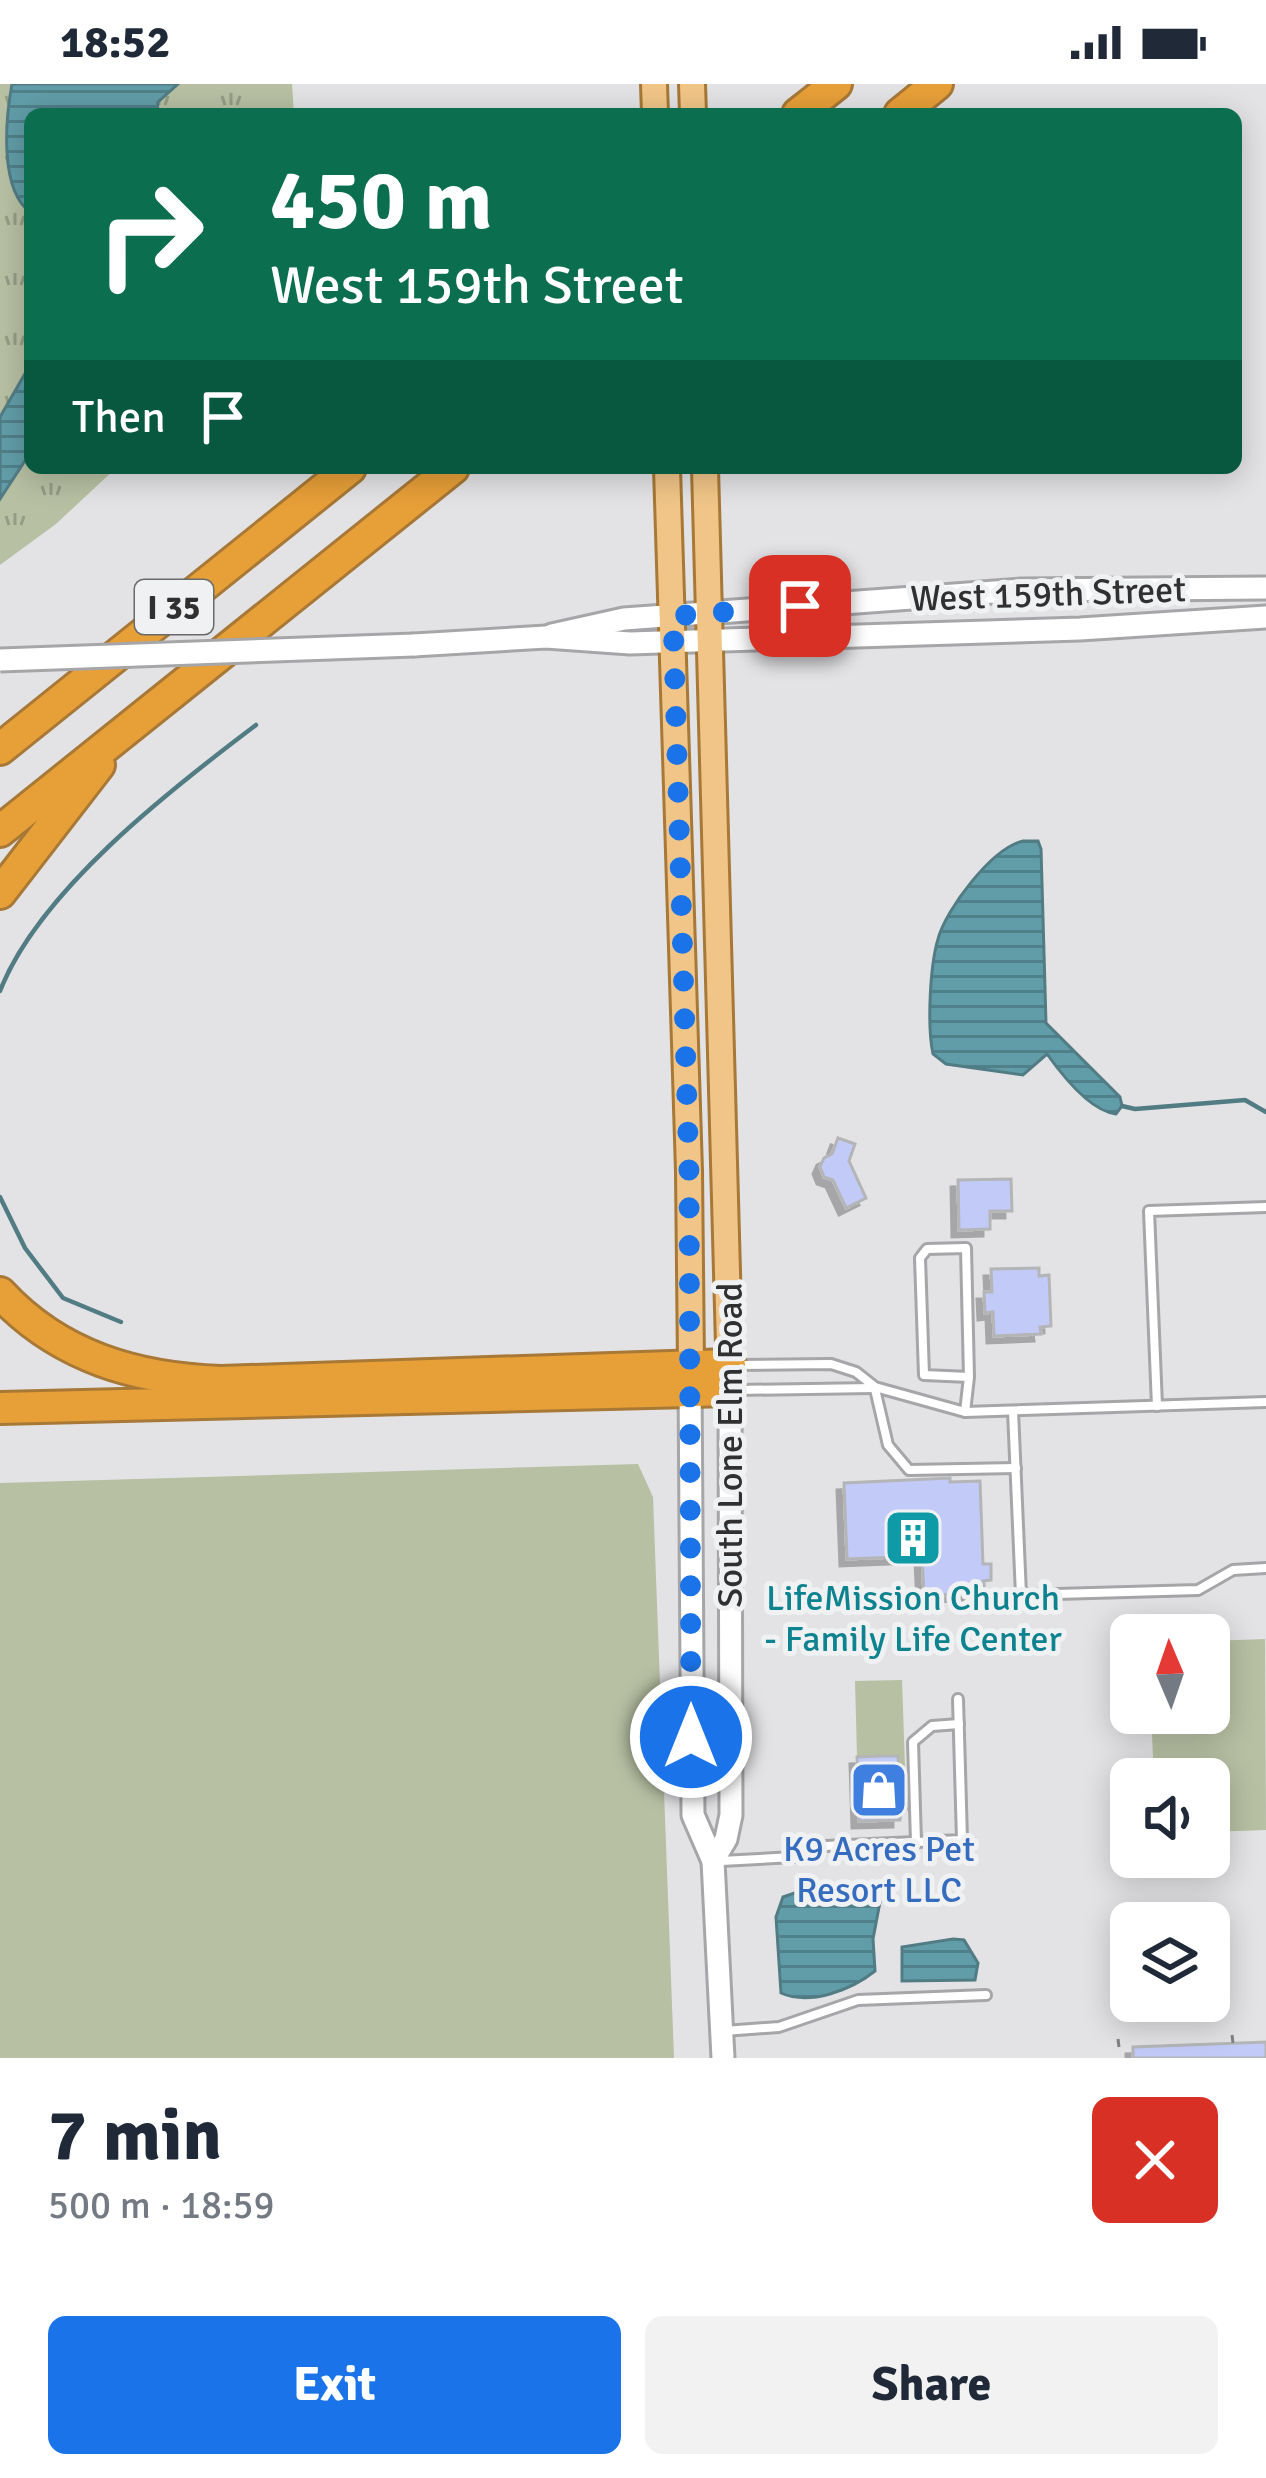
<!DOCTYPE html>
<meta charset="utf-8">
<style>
:root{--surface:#fff;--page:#f2f2f3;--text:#1f2937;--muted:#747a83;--accent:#1a73e8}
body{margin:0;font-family:Signika,sans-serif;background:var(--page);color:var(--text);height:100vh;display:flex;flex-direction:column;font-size:45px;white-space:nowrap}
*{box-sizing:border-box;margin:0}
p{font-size:39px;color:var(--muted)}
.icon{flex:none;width:66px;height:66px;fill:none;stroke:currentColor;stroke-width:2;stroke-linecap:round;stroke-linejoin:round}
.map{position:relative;height:1974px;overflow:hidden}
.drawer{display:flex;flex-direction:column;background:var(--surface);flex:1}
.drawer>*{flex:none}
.banner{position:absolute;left:24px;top:24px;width:1218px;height:366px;border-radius:18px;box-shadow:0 6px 30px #0003;background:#0b6e4f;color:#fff;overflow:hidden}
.needle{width:78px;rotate:358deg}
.tools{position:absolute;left:1110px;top:1530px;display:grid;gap:24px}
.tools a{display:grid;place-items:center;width:120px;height:120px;border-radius:18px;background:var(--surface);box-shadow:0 6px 30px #0003;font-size:60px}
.pin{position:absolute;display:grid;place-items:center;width:102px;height:102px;color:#fff;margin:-51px;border-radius:24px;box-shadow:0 6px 18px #0006}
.me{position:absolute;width:132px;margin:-66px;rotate:0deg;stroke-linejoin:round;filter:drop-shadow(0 0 9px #0008)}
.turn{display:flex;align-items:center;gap:42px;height:252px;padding:0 48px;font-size:54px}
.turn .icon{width:156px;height:156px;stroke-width:2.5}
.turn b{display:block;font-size:84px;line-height:102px}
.then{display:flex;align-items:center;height:114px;padding:0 48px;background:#0003;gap:24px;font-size:45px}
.round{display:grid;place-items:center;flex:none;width:126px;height:126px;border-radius:18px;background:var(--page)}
.summary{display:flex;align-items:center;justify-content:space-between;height:204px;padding:0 48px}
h1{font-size:72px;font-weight:800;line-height:90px}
.action{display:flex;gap:24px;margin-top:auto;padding:24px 48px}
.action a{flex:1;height:138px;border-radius:18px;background:var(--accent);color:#fff;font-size:48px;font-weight:800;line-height:138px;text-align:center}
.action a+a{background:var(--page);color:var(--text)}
.status{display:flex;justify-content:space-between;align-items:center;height:84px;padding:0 60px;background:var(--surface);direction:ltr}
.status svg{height:33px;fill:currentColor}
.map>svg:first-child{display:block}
.green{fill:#b7c0a3}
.park{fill:url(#park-tufts)}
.water{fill:url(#water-rules);stroke:#527c84;stroke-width:3}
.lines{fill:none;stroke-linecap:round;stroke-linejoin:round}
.stream{stroke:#527c84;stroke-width:4.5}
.building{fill:#c2caf8;stroke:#b4b5b7;stroke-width:3;filter:url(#shadow)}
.service-casing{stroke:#a6a6a9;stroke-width:14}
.tertiary-casing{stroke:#a6a6a9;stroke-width:27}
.primary-casing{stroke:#a77836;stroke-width:30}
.motorway-casing{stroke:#a77836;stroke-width:36}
.path{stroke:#818183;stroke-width:3;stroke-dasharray:9 6;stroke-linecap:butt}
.service{stroke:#fff;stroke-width:8}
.tertiary{stroke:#fff;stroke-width:21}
.primary{stroke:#f1c588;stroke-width:24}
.motorway{stroke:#e79f38;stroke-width:30}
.tertiary-bridge-casing{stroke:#a6a6a9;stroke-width:27;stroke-linecap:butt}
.tertiary-bridge{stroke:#fff;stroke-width:21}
.route{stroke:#1a73e8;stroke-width:21;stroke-dasharray:0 37.8}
.labels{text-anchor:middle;stroke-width:10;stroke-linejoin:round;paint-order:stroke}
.shield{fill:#f0f1f3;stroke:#6a6a6b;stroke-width:3}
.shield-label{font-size:33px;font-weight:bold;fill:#303031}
.street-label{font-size:36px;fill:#303031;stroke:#f0f1f3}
.culture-label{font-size:36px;fill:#0d838f;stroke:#f0f1f3}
.shop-label{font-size:36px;fill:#366cbe;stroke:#f0f1f3}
</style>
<div class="status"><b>18:52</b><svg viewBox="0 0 49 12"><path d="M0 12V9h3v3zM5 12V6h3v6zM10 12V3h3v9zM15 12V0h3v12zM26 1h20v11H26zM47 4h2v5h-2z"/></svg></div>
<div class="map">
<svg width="1266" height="1974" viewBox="0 0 1266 1974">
<defs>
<pattern id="park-tufts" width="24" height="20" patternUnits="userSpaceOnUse" patternTransform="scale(3)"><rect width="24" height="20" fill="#b7c0a3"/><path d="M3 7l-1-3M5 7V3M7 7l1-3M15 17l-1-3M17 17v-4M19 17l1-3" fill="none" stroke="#959c85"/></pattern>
<pattern id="water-rules" width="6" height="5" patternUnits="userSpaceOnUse" patternTransform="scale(3)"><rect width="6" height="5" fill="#619da8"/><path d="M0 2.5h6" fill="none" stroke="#508089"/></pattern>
<filter id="shadow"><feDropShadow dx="-7" dy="7" stdDeviation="0" flood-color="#0004"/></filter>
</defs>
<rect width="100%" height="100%" fill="#e3e3e6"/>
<g class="green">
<polygon points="638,1380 653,1413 674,1974 0,1974 0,1399"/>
<polygon points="1265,1555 1266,1746 1209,1748 1209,1695 1154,1695 1151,1629 1209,1629 1209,1557"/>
<polygon points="902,1596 905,1682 899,1683 897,1672 857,1673 855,1597"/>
</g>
<polygon class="park" points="0,0 292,0 294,30 30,30 30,384 116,384 56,440 0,481"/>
<g class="water">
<path d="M12,0h166l-20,18 -1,12h-127v98c-30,-22 -25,-90 -18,-128z"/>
<polygon points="30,281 30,369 0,415 0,333"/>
<path d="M1023,757h15l3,8 5,174 74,74 2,9 -6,8c-26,-3 -54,-39 -69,-60l-24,21 -77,-11 -13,-10c-6,-28 -3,-88 5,-115 8,-30 54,-91 85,-98z"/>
<path d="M850,1803l17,2 13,13 -7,37 2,32c-24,19 -65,35 -94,22l-5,-76 7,-20 32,-11z"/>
<polygon points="953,1855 964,1856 978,1879 975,1896 902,1897 902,1863"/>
</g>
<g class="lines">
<g class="stream">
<path d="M0,907c39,-100 171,-202 256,-266"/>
<polyline points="1122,1022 1135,1025 1245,1016 1266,1028"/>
<polyline points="0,1113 25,1164 63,1214 121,1238"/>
</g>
</g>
<g class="building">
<polygon points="838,1054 855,1060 849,1077 866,1114 846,1124 833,1096 824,1093 820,1083 824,1074 832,1070"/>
<polygon points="1011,1095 1012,1127 990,1127 990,1145 959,1146 958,1096"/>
<polygon points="1039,1184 1039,1192 1049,1191 1051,1242 1040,1243 1041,1250 994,1252 993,1228 985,1229 984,1208 992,1208 991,1185"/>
<polygon points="950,1394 950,1398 980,1397 983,1480 991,1480 991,1496 983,1497 984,1510 924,1511 922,1472 847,1475 844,1399"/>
<polygon points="881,1672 898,1672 901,1713 906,1713 907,1725 900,1725 900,1736 859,1737 857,1673"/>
<polygon points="1266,1958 1266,1974 1133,1974 1133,1963"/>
</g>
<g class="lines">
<defs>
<g id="service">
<polyline points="738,1281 831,1280 856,1288 875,1303 965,1328 1266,1318"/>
<polyline points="875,1305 888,1361 909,1386 1016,1384"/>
<polyline points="738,1306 873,1304"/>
<polyline points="1157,1322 1149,1127 1266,1123"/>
<polyline points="1013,1327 1021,1511 1198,1506 1233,1486 1266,1484"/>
<polyline points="965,1328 969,1293 966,1164 927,1165 920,1174 924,1291 969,1293"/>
<polyline points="916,1758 913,1658 932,1642 959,1640"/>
<polyline points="721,1777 794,1773 825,1762 962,1756 958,1615"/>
<polyline points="724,1947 779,1943 858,1916 986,1911"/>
</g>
<g id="tertiary">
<polyline points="552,551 624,535 1021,506 1266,504"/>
<polyline points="414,561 546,553 630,559 1080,545 1266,533"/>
<polyline points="690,1296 693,1731 713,1777"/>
<polyline points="723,1974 713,1777 726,1755 731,1731 730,1306"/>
</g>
<g id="primary">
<polyline points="654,0 655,30"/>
<polyline points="692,0 693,30"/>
<polyline points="667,384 689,1087 691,1280"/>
<polyline points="705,384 730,1298"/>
</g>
<g id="motorway">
<polyline points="798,30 836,0"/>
<polyline points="900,30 937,0"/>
<polyline points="0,665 350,384"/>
<polyline points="0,747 453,384"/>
<polyline points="0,809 99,681"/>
<path d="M0,1209c59,64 137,86 221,89l509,-17"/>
<polyline points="0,1324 730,1306"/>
</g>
</defs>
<use href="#service" class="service-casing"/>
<use href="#tertiary" class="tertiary-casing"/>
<use href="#primary" class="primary-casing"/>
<use href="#motorway" class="motorway-casing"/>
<g class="path">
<polyline points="1232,1951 1233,1959"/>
<polyline points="1118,1955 1119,1963"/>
</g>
<use href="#service" class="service"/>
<use href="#tertiary" class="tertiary"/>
<use href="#primary" class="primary"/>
<use href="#motorway" class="motorway"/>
<defs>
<polyline id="tertiary-bridge" points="0,576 414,561"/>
</defs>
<use href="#tertiary-bridge" class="tertiary-bridge-casing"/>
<use href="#tertiary-bridge" class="tertiary-bridge"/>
</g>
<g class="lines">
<polyline class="route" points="691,1653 689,1088 673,532 800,522"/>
</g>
<defs>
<symbol id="building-square" viewBox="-11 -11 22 22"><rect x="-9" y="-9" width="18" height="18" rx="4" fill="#0f9aa8" stroke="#f0f1f3"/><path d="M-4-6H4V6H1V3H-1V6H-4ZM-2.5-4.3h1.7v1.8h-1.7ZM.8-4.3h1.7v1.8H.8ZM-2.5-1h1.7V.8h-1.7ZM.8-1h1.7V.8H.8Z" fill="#fff"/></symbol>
<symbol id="shop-square" viewBox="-11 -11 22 22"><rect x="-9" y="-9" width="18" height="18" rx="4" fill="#3f7fe0" stroke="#f0f1f3"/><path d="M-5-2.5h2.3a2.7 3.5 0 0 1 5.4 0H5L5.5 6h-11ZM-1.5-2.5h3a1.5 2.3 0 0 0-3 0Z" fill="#fff"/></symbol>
</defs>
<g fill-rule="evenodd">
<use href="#building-square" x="880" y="1421" width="66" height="66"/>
<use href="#shop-square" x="846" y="1673" width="66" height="66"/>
</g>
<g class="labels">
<rect class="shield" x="135" y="496" width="78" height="54" rx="9"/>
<g class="shield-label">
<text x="174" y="535">I 35</text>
</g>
<g class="street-label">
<text transform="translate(1048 509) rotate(-2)" y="13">West 159th Street</text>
<text transform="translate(729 1361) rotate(-90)" y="13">South Lone Elm Road</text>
</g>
<g class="culture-label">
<text x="913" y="1526">LifeMission Church<tspan x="913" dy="41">- Family Life Center</tspan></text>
</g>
<g class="shop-label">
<text x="879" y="1777">K9 Acres Pet<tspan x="879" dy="41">Resort LLC</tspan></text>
</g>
</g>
</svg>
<div class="tools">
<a><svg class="needle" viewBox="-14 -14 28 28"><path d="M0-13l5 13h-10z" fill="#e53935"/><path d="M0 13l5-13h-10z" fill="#747a83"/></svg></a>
<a><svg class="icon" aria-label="sound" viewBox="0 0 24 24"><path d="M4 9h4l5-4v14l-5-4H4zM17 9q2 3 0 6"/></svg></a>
<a><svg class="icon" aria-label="layers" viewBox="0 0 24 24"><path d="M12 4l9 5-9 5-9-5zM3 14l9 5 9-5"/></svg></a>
</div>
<div class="pin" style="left:800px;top:522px;background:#d93025"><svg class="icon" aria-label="arrive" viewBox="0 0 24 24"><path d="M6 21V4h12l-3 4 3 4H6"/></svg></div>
<svg class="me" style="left:691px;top:1653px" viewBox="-20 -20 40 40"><circle r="17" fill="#1a73e8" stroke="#fff" stroke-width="3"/><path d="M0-11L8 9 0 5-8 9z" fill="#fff"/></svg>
<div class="banner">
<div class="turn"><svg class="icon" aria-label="right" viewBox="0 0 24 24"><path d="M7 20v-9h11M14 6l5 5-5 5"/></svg><div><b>450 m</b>West 159th Street</div></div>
<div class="then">Then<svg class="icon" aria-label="arrive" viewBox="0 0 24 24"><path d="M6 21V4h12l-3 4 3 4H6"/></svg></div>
</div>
</div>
<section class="drawer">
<div class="summary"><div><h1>7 min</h1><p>500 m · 18:59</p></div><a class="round" style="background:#d93025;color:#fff"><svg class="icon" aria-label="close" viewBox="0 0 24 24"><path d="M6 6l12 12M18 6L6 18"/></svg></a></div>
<div class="action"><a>Exit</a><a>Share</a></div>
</section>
